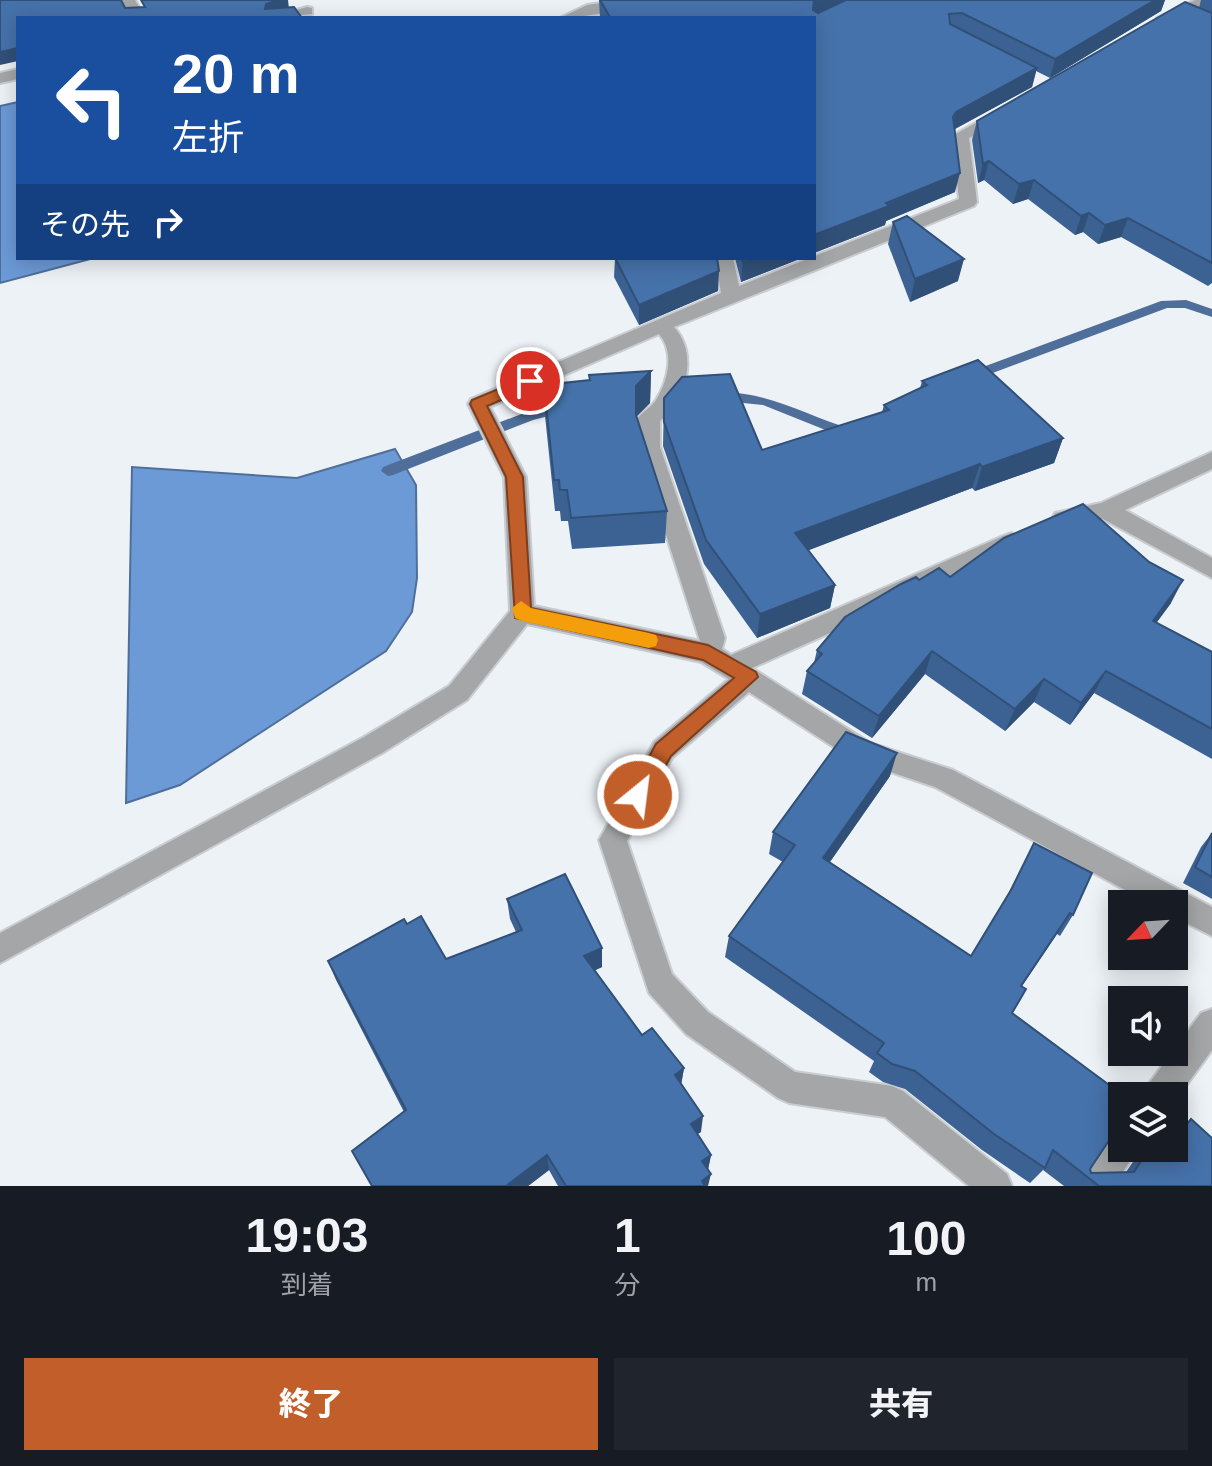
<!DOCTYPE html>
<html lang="ja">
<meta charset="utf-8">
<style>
:root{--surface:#171b24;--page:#20242c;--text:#f1f3f6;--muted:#9ea1a6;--accent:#c25e29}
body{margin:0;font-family:Arial,"Noto Sans JP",sans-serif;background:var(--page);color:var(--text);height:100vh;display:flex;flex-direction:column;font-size:30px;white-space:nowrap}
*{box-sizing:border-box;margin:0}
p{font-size:26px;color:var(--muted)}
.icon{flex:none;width:44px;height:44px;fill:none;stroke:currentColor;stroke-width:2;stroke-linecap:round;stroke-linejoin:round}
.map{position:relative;height:1186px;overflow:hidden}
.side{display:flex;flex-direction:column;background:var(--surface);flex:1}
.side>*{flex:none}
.hud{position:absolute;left:16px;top:16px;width:800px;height:244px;border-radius:0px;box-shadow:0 4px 20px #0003;background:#1a4fa0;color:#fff;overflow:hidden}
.needle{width:52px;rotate:245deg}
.buttons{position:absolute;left:1108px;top:890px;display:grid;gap:16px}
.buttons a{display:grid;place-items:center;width:80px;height:80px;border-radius:0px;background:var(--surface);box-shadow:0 4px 20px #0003;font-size:40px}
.pin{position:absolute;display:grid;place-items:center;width:68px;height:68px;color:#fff;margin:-34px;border:4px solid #fff;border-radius:50%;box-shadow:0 2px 8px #0007}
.me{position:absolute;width:88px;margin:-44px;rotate:29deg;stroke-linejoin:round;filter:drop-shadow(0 0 6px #0008)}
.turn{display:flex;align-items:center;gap:28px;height:168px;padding:0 24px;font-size:36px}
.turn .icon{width:104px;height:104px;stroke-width:2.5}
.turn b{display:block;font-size:56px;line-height:68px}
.then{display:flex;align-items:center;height:76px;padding:0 24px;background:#0003;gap:16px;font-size:30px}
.eta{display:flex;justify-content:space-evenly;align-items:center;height:136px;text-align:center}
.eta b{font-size:48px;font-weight:800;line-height:56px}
.primary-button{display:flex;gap:16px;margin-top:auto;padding:16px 24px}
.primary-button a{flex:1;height:92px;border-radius:0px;background:var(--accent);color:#fff;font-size:32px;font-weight:800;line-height:92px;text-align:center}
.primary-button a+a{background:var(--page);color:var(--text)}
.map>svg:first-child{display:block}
.water{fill:#6c9ad6;stroke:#4f6f9a;stroke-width:2}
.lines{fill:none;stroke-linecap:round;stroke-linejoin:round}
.stream{fill:#4f6f9a;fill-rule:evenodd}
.minor-casing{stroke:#c9cdd2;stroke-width:4}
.minor{fill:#a4a6a8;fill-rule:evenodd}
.wall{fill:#3c6293}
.shaded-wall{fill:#315078}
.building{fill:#4672ab;stroke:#315078;stroke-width:2}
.route{fill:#c25e29;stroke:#7e3d1b;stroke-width:2}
.slow{fill:#f59e0b}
</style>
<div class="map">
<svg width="1212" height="1186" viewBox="0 0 1212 1186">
<rect width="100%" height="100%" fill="#edf2f7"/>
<g class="water">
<polygon points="18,102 18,258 94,258 0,283 0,106"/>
<polygon points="395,449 416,485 417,578 412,612 386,651 180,785 126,803 132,467 297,478"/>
</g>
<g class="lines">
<g class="stream">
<polygon points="1186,300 1212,309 1212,317 1185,308 1167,308 974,380 964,380 962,377 964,374 1161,301"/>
<path d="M718,392c50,-1 88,24 134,37l2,3 -7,5 -9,-2 -75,-30 -50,-5 -2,-3 2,-3z"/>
<polygon points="567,402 572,404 574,407 572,410 533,420 393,475 388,476 381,471 383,467 524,413"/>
</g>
<defs>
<g id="minor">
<polygon points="121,0 135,0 145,18 131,18"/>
<path d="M621,0h15l2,3 -2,3c-23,5 -54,12 -76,12l27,-13z"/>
<polygon points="1195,0 1212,0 1212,4 1169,21 1159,21 1157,18"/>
<polygon points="307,7 312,8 312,14 269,18"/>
<polygon points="18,69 18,79 0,83 0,73"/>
<path d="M1001,109l6,2v6l-38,21 8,64 -3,4 -300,121c25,27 12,73 -14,94v26l65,191 -3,11 9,6 272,-119 8,-3 8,3 4,6 -4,6 -267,120 118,75 83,27 259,137v29l-38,-19v-13h-23l-216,-117 -83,-28 -103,-67 -77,66 -45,83 45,133 36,38 87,60 97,14 11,5 104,83 5,12h-43l-84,-69 -96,-14 -11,-5 -92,-64 -37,-41 -50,-153 55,-98 75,-63 -28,-17 -174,-38 -60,76 -85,53 -382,210v-30l364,-196 85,-51 61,-75 -6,-134 -36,-73 3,-5 250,-106 -6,-35h18l6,28 220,-87 -7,-63zM659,334c16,18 9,47 -3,66 -4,7 -13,11 -18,18v29l62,194 -166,-35 -8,-129 -36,-70z"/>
<polygon points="1212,452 1212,469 1125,510 1212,558 1212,578 1103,519 1063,527 1055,525 1052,519 1055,513 1101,503"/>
<polygon points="1212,1009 1212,1050 1174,1102 1174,1096 1143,1096 1148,1085 1201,1013"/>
<polygon points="1122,1131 1122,1148 1138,1148 1114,1186 1077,1186 1110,1135"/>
</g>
</defs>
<use href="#minor" class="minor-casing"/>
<use href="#minor" class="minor"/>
</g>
<g class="wall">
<polygon points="599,0 1165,0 1161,11 1050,78 1036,71 1032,87 955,129 955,192 886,221 885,225 814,253 814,18 600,18"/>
<polygon points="1201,0 1212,0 1212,283 1208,286 1121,237 1098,244 1083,232 1075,235 1028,199 1013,204 984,180 978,183 972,140 977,121 1199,8"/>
<polygon points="893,222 958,281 910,302 888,244"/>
<polygon points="615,258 718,291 639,325 614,277"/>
<polygon points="735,258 802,258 741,282"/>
<polygon points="651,371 650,403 636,417 667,511 665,543 572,549 568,521 561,521 560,511 555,511 545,416 544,385 589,380 589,375"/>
<polygon points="922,381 1063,438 1054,463 975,491 972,488 808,550 835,585 830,608 757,638 704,564 663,446 664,398 762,450 882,412 884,405 920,388"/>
<polygon points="950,577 1171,603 1156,623 1212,652 1212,759 1094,693 1070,725 1034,702 1005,731 925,674 872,738 802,694 807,671 814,663 817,650 919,580"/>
<polygon points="890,776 830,862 971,956 1005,900 1034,843 1073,915 1060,936 1057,934 1022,986 1012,1013 1122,1096 1122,1129 1116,1131 1090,1169 1091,1173 1126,1172 1141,1150 1140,1148 1174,1148 1174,1134 1191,1119 1212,1186 1064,1186 1043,1170 1030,1183 982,1150 905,1089 883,1082 869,1072 874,1061 725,957 729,936 783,862 769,854 773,832"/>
<polygon points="1212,833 1212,899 1183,883 1201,847"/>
<polygon points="507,899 602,948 602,967 595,970 642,1035 684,1068 681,1085 701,1132 697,1134 711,1155 708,1169 708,1186 558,1186 549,1170 528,1186 372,1186 352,1151 404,1112 336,980 328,961 407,924 446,959 516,932 510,919"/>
</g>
<g class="shaded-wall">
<polygon points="278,0 288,0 289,9 265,9 266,4"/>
<polygon points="814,0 854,0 812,17"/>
<polygon points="1155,0 1165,0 1161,11 1050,78 1055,59"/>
<polygon points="18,48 18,61 0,65 0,52"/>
<polygon points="1037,68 1032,87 951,131 956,112"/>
<polygon points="989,161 984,180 978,183 983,164"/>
<polygon points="960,173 955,192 886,221 885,225 814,253 814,235"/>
<polygon points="1034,180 1028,199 1013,204 1019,184"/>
<polygon points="1089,213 1083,232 1075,235 1081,216"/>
<polygon points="1128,218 1121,237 1098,244 1105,225"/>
<polygon points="754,258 802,258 741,282 743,262"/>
<polygon points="964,259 958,281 910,302 915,279"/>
<polygon points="719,271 718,291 639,325 639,305"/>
<polygon points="651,371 650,403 635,418 636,386"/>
<polygon points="1063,438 1054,463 975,491 982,467"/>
<polygon points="980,464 972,488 791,557 795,533"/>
<polygon points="1183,580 1171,603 1141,644 1153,621"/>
<polygon points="835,585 830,608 757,638 760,614"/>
<polygon points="932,651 925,674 872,738 879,716"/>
<polygon points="1106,671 1094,693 1070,725 1081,703"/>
<polygon points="1044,679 1034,702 1005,731 1015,709"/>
<polygon points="897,753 890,776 817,880 823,858"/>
<polygon points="602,948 602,967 585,975 584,956"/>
<polygon points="684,1068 681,1085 675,1075"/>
<polygon points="703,1116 701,1132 688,1140 691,1124"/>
<polygon points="547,1155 549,1170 528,1186 506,1186"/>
<polygon points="711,1155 708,1170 702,1161"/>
<polygon points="711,1174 708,1186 700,1186 702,1181"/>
</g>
<g class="building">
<polygon points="0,0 121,0 125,8 145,7 141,0 278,0 266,4 265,9 294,7 302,18 18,18 18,48 0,52"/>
<polygon points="600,0 814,0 813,10 818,13 846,0 1155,0 1055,59 962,13 949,14 950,24 1037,68 956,112 953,117 960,173 886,203 889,206 814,235 814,18 605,18 610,17"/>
<polygon points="1185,2 1212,13 1212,263 1128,218 1105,225 1089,213 1081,216 1034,180 1019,184 989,161 983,164 977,121"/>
<polygon points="907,216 964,259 915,279 893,222"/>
<polygon points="615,258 717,258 719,271 639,305"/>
<polygon points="742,258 754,258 743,262"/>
<polygon points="978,360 1063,438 982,467 980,464 795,533 835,585 760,614 706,540 664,422 664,398 682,377 730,374 762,450 889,410 884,405 927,385 922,381"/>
<polygon points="651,371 636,386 636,415 667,511 571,518 567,490 560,490 559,480 554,480 544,385 590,380 589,375"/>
<polygon points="1083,504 1149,562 1183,580 1153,621 1212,652 1212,729 1106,671 1081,703 1044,679 1015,709 932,651 879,716 807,671 822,654 817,650 845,617 901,584 916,577 919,580 939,568 950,577 1004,538"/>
<polygon points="846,732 897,753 823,858 971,956 1011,890 1034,843 1092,873 1073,915 1070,913 1021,986 1026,989 1012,1013 1124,1096 1122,1096 1122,1121 1090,1169 1091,1173 1134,1172 1149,1148 1174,1148 1174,1134 1177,1136 1191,1119 1212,1138 1212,1186 1099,1186 1053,1150 1045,1168 994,1134 915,1071 892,1064 877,1053 884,1043 729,936 795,845 773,832"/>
<polygon points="1212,833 1212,877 1195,867"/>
<polygon points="565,874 602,948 584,956 642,1035 652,1028 684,1068 675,1075 703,1116 691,1124 711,1155 702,1161 711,1174 702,1181 705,1186 566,1186 547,1155 506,1186 372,1186 352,1151 406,1110 328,961 404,919 407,924 421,916 446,959 522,930 507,899"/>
</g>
<polygon class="route" points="530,376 536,378 536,385 487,406 523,477 531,608 708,645 756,672 758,677 671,756 645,802 638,804 631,802 628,795 656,744 734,678 703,660 515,618 506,477 470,404 472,400"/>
<polygon class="slow" points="521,601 531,608 649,633 656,635 658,640 656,646 649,648 522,621 515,618 512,608"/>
</svg>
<div class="buttons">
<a><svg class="needle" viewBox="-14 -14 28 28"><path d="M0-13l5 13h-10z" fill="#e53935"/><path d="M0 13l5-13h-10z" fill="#9ea1a6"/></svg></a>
<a><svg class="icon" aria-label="sound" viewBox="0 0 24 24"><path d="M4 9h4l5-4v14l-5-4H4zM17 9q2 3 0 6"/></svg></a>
<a><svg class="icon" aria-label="layers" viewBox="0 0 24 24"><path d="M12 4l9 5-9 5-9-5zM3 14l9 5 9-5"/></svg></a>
</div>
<div class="pin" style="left:530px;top:381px;background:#d93025"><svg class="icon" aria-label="arrive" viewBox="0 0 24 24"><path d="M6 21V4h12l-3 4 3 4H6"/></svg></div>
<svg class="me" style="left:638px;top:795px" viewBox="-20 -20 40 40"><circle r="17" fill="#c25e29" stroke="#fff" stroke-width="3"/><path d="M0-11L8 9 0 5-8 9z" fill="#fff"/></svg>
<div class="hud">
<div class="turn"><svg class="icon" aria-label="left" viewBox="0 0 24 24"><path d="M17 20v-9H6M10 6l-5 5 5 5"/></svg><div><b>20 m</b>左折</div></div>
<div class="then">その先<svg class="icon" aria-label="right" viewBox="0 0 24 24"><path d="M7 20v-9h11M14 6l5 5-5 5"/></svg></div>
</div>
</div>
<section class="side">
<div class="eta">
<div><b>19:03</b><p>到着</p></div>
<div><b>1</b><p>分</p></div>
<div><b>100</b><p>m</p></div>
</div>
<div class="primary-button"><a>終了</a><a>共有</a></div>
</section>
